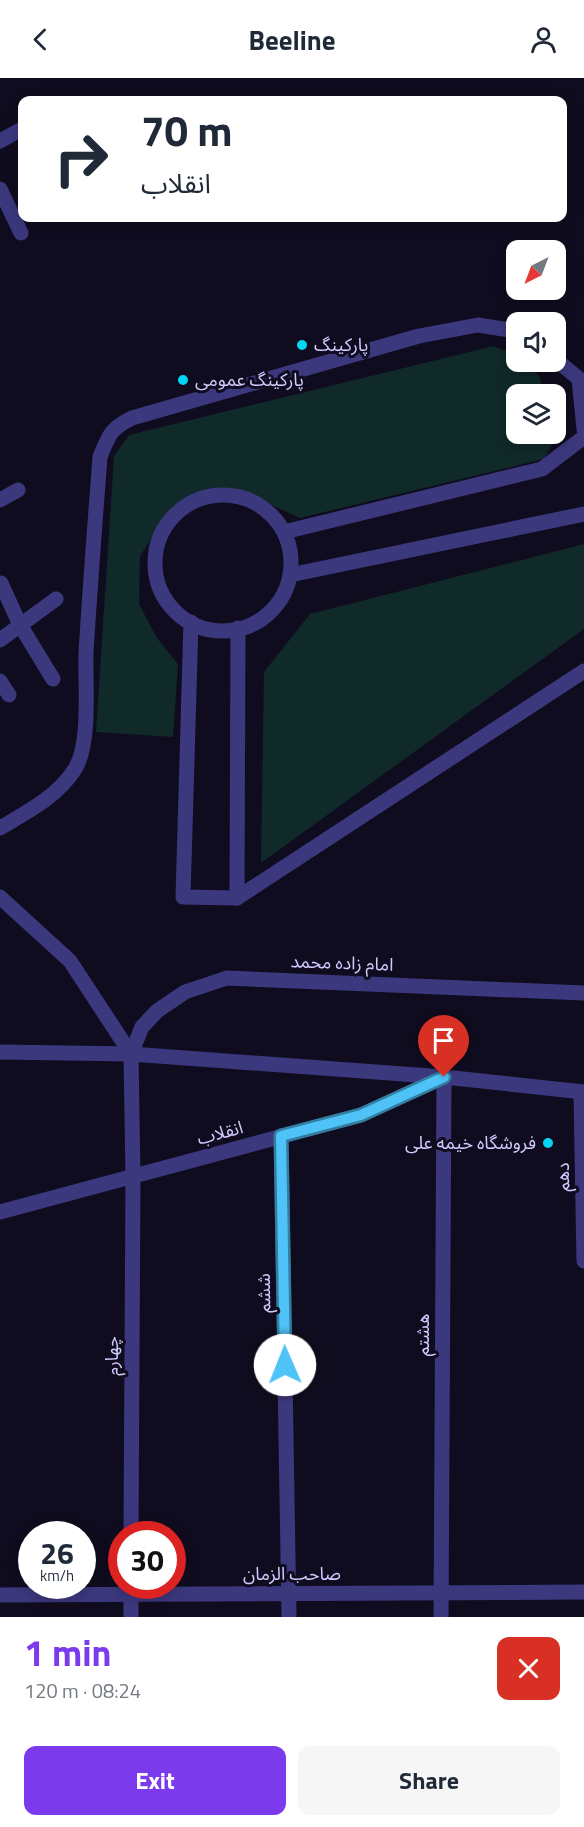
<!DOCTYPE html>
<meta charset="utf-8">
<style>
:root{--surface:#fff;--page:#f6f6f7;--text:#1f2937;--muted:#747a83;--accent:#7c3aed}
body{margin:0;font-family:"Titillium Web","Noto Sans Arabic",sans-serif;background:var(--page);color:var(--text);height:100vh;display:flex;flex-direction:column;font-size:22px;white-space:nowrap}
*{box-sizing:border-box;margin:0}
p{font-size:20px;color:var(--muted)}
.icon{flex:none;width:33px;height:33px;fill:none;stroke:currentColor;stroke-width:2;stroke-linecap:round;stroke-linejoin:round}
.map{position:relative;height:1539px;overflow:hidden}
.side{display:flex;flex-direction:column;background:var(--surface);flex:1}
.side>*{flex:none}
.guide{position:absolute;left:18px;top:18px;width:549px;height:126px;border-radius:12px;box-shadow:0 3px 15px #0003;background:#fff;color:var(--text);overflow:hidden}
.needle{width:39px;rotate:222deg}
.fabs{position:absolute;left:506px;top:162px;display:grid;gap:12px}
.fabs a{display:grid;place-items:center;width:60px;height:60px;border-radius:12px;background:var(--surface);box-shadow:0 3px 15px #0003;font-size:30px}
.speed{position:absolute;left:18px;top:1443px;display:flex;gap:12px;font-size:30px;font-weight:700;text-align:center}
.speed>*{display:grid;place-content:center;width:78px;height:78px;border-radius:50%;background:var(--surface);box-shadow:0 3px 15px #0003;line-height:1}
.speed small{font-size:15px;font-weight:400}
.speed .limit{border:9px solid #d22;background:#fff;color:#111}
.pin{position:absolute;display:grid;place-items:center;width:51px;height:51px;color:#fff;margin:-62px -26px;border-radius:50% 50% 50% 0;rotate:-45deg;box-shadow:0 0 6px #0007}
.pin .icon{rotate:45deg}
.me{position:absolute;width:66px;margin:-33px;rotate:359deg;stroke-linejoin:round;filter:drop-shadow(0 0 4px #0008)}
.turn{display:flex;align-items:center;gap:21px;height:126px;padding:0 24px;font-size:27px}
.turn .icon{width:78px;height:78px;stroke-width:2.5}
.turn b{display:block;font-size:42px;line-height:51px}
.round{display:grid;place-items:center;flex:none;width:63px;height:63px;border-radius:12px;background:var(--page)}
.headline{display:flex;align-items:center;justify-content:space-between;height:102px;padding:0 24px}
h1{font-size:36px;font-weight:700;line-height:45px;color:var(--accent)}
.button{display:flex;gap:12px;margin-top:auto;padding:12px 24px}
.button a{flex:1;height:69px;border-radius:12px;background:var(--accent);color:#fff;font-size:24px;font-weight:700;line-height:69px;text-align:center}
.button a+a{background:var(--page);color:var(--text)}
header{display:flex;justify-content:space-between;align-items:center;height:78px;padding:0 24px;background:var(--surface);font-size:27px;font-weight:700}
.map>svg:first-child{display:block}
.green{fill:#102929}
.lines{fill:none;stroke-linecap:round;stroke-linejoin:round}
.minor{stroke:#3c387e;stroke-width:15}
.route-casing{stroke:#337fa1;stroke-width:15}
.route{stroke:#4fc3f7;stroke-width:10}
.poi-dot{fill:#02d6f4;stroke:#100c1f;stroke-width:2}
.labels{text-anchor:middle;stroke-width:6;stroke-linejoin:round;paint-order:stroke}
.poi-label{font-size:18px;fill:#d2cbff;stroke:#100c1f;text-anchor:start}
.street-label{font-size:18px;fill:#d2cbff;stroke:#100c1f}
</style>
<header><svg class="icon" aria-label="back" viewBox="0 0 24 24"><path d="M15 5l-7 7 7 7"/></svg>Beeline<svg class="icon" aria-label="person" viewBox="0 0 24 24"><circle cx="12" cy="8" r="4"/><path d="M4 21q1-7 8-7t8 7"/></svg></header>
<div class="map">
<svg width="584" height="1539" viewBox="0 0 584 1539">
<rect width="100%" height="100%" fill="#100c1f"/>
<g class="green">
<polygon points="494,268 516,277 516,284 525,284 540,299 544,316 516,316 516,356 553,356 555,362 544,381 300,440 234,410 195,415 164,441 140,478 139,526 157,560 178,586 173,659 96,654 114,378 129,357"/>
<polygon points="584,466 584,551 261,785 264,594 310,536"/>
</g>
<g class="lines">
<g class="minor">
<polyline points="0,63 22,51"/>
<polyline points="0,111 21,155"/>
<polyline points="555,281 584,305"/>
<polyline points="579,301 584,351"/>
<circle cx="223" cy="485" r="68"/>
<polyline points="0,422 18,412"/>
<polyline points="284,454 542,391 584,359"/>
<polyline points="290,497 584,436"/>
<polyline points="1,505 20,547 53,601"/>
<polyline points="191,544 183,819 237,820 584,593"/>
<polyline points="0,562 56,521"/>
<polyline points="0,603 9,617"/>
<path d="M0,750c27,-16 57,-31 75,-59 16,-26 10,-85 11,-116 4,-66 9,-131 14,-196 9,-22 10,-28 32,-39l287,-82 59,-11 38,6"/>
<polyline points="0,819 70,883 131,976"/>
<polyline points="237,820 238,550"/>
<polyline points="0,974 131,976 444,999 584,1014"/>
<polyline points="581,1014 584,1183"/>
<polyline points="281,1058 289,1539"/>
<polyline points="0,1134 361,1037 444,999"/>
<polyline points="131,1456 133,1099 131,976 142,949 157,933 185,914 227,900 584,915"/>
<polyline points="131,1508 131,1539"/>
<polyline points="0,1517 584,1514"/>
<polyline points="441,1539 444,999"/>
</g>
</g>
<g class="lines">
<defs>
<polyline id="route" points="285,1287 281,1058 361,1037 444,999"/>
</defs>
<use href="#route" class="route-casing"/>
<use href="#route" class="route"/>
</g>
<g class="poi-dot">
<circle cx="302" cy="267" r="6"/>
<circle cx="183" cy="302" r="6"/>
<circle cx="548" cy="1065" r="6"/>
</g>
<g class="labels">
<g class="poi-label">
<text x="314" y="273">پارکینگ</text>
<text x="195" y="308">پارکینگ عمومی</text>
<text x="536" y="1071" text-anchor="end">فروشگاه خیمه علی</text>
</g>
<g class="street-label">
<text transform="translate(342 885) rotate(2)" y="6">امام زاده محمد</text>
<text transform="translate(220 1055) rotate(-15)" y="6">انقلاب</text>
<text transform="translate(563 1099) rotate(-91)" y="6">دهم</text>
<text transform="translate(264 1215) rotate(-91)" y="6">ششم</text>
<text transform="translate(423 1257) rotate(-90)" y="6">هشتم</text>
<text transform="translate(112 1278) rotate(-90)" y="6">چهارم</text>
<text x="292" y="1502">صاحب الزمان</text>
</g>
</g>
</svg>
<div class="fabs">
<a><svg class="needle" viewBox="-14 -14 28 28"><path d="M0-13l5 13h-10z" fill="#e53935"/><path d="M0 13l5-13h-10z" fill="#747a83"/></svg></a>
<a><svg class="icon" aria-label="sound" viewBox="0 0 24 24"><path d="M4 9h4l5-4v14l-5-4H4zM17 9q2 3 0 6"/></svg></a>
<a><svg class="icon" aria-label="layers" viewBox="0 0 24 24"><path d="M12 4l9 5-9 5-9-5zM3 14l9 5 9-5"/></svg></a>
</div>
<div class="speed"><div>26<small>km/h</small></div><div class="limit">30</div></div>
<div class="pin" style="left:444px;top:999px;background:#d93025"><svg class="icon" aria-label="arrive" viewBox="0 0 24 24"><path d="M6 21V4h12l-3 4 3 4H6"/></svg></div>
<svg class="me" style="left:285px;top:1287px" viewBox="-20 -20 40 40"><circle r="19" fill="#fff"/><path d="M0-13L10 11 0 6-10 11z" fill="#4fc3f7"/></svg>
<div class="guide">
<div class="turn"><svg class="icon" aria-label="right" viewBox="0 0 24 24"><path d="M7 20v-9h11M14 6l5 5-5 5"/></svg><div><b>70 m</b>انقلاب</div></div>
</div>
</div>
<section class="side">
<div class="headline"><div><h1>1 min</h1><p>120 m · 08:24</p></div><a class="round" style="background:#d93025;color:#fff"><svg class="icon" aria-label="close" viewBox="0 0 24 24"><path d="M6 6l12 12M18 6L6 18"/></svg></a></div>
<div class="button"><a>Exit</a><a>Share</a></div>
</section>
